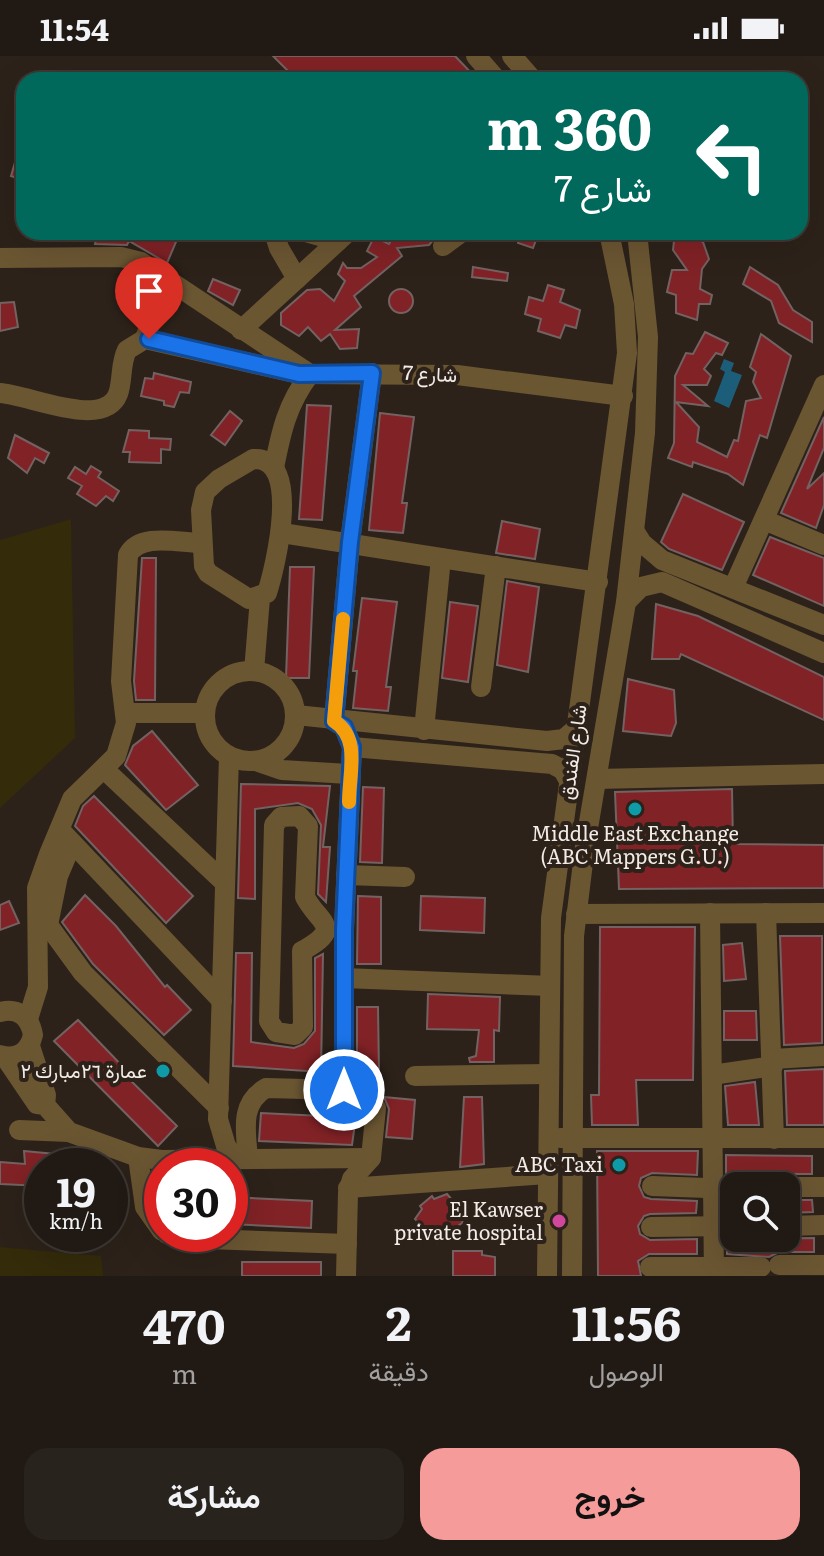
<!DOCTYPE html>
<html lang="ar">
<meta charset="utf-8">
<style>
:root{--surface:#211a14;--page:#29231d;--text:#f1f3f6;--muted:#a2a1a0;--line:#3e3834;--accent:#f59b99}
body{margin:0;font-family:Literata,Vazirmatn,serif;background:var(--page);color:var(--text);direction:rtl;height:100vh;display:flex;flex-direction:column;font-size:30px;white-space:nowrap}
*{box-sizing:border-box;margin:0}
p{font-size:26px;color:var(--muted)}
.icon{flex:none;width:44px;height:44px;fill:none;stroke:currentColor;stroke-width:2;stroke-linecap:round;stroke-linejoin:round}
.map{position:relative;height:1220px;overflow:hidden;direction:ltr}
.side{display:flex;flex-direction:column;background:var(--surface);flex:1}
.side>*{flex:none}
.top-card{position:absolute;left:16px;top:16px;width:792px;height:168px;border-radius:24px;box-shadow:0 8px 32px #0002,0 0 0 2px var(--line);direction:rtl;background:#00695c;color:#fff;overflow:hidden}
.fabs{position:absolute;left:720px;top:1116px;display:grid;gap:16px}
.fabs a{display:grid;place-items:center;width:80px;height:80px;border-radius:16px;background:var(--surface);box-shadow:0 8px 32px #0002,0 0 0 2px var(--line);font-size:40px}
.speed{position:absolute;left:24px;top:1092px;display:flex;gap:16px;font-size:40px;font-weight:700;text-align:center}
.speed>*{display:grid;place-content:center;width:104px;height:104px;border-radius:50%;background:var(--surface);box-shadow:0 8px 32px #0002,0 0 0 2px var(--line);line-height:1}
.speed small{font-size:20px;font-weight:400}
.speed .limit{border:12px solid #d22;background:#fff;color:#111}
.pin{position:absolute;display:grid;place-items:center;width:68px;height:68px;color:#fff;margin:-82px -34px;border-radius:50% 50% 50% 0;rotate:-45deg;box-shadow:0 0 8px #0007}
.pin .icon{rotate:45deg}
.me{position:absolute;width:88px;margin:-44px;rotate:0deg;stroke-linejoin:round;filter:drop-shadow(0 0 6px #0008)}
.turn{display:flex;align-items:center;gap:28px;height:168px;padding:0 24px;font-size:36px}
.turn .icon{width:104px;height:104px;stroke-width:2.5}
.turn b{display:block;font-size:56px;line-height:68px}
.eta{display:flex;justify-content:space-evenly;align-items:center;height:136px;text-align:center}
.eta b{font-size:48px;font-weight:700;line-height:56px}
.cta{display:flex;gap:16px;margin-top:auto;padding:16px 24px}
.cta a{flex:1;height:92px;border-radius:24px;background:var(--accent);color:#111;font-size:32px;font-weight:700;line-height:92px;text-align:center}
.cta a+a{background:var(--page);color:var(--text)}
.status{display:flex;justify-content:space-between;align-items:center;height:56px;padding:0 40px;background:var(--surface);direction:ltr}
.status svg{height:22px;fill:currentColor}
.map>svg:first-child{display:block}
.sand{fill:#332b0a}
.water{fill:#1c5e79}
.building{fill:#812226;stroke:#736261;stroke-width:2}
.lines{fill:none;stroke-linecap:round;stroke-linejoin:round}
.minor{stroke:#6b5632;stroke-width:20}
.route-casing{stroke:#114b97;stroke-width:20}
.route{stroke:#1a73e8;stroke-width:14}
.slow{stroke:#f59e0b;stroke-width:14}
.culture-dot{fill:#0f9aa8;stroke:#2c221a;stroke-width:3}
.hotel-dot{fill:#d1479c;stroke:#2c221a;stroke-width:3}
.labels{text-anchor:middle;stroke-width:8;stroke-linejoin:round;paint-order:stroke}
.street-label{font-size:20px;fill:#f2ebe6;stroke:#2c221a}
.poi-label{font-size:20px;fill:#f2ebe6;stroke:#2c221a;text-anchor:end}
</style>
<div class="status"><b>11:54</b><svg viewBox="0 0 49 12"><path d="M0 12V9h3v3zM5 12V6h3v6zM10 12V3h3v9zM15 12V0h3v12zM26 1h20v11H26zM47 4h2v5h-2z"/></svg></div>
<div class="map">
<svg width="824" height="1220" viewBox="0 0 824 1220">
<rect width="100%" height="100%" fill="#2c221a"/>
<g class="sand">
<polygon points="71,463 75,682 0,752 0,484"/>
<polygon points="0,1191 101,1200 103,1220 0,1220"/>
</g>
<polygon class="water" points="724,303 734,307 731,315 742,319 729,352 714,345 725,316 720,313"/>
<g class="building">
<polygon points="273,0 455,0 478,24 297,24"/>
<polygon points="21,86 24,87 24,124 11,120"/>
<polygon points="98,176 160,176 176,186 167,207 129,185 127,189 95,188"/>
<polygon points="396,176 440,176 429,189 397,192 402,200 354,240 361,251 335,274 359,273 357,292 340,293 330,278 321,285 308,271 299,280 281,269 281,257 307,234 320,233 334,245 345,225 338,218 343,207 347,212 361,212 377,201 367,195 374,181 389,188"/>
<polygon points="522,176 539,176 533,192 518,187"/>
<polygon points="675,176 684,176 703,186 709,203 702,213 700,233 712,239 710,248 699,248 697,264 676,257 676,239 667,236 672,214 687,214 673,194"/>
<polygon points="473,211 508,217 507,225 472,221"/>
<polygon points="750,211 778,229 793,254 812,266 812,286 779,267 771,245 743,228"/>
<polygon points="213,223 240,234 233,249 208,235"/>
<polygon points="548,229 564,234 560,246 580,254 576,272 565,269 560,282 538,275 541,263 525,258 529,241 543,245"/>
<circle cx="401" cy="245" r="12"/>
<polygon points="14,246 18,271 0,275 0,247"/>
<polygon points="705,276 728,287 722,299 716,297 704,313 711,320 707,329 683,329 708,350 676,346 699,371 697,386 727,401 734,384 738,385 746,345 761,342 753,326 756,316 750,311 761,278 791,300 767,382 760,379 743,429 728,418 693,406 692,411 668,402 674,387 675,320 686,297 693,298"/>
<polygon points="154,317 191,326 189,337 180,336 174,351 164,349 164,345 141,340 145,322 153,323"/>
<polygon points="307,349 331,350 322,464 299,463"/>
<polygon points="230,355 242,365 225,389 211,379"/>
<polygon points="380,357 414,361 402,447 407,447 403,477 369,474"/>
<polygon points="824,361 824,392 807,433 824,417 824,449 816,472 781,457"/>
<polygon points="129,374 149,375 149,382 171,383 170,394 161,393 161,407 129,406 130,396 123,396"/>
<polygon points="15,379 49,397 44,407 35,402 27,417 8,402"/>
<polygon points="91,410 101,416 98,421 119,435 113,445 106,440 96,450 77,438 82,430 68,422 75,411 86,418"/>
<polygon points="683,438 744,466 722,514 669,493 661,486"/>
<polygon points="502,465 540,473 535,503 496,497"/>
<polygon points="770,481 824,502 824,550 753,519"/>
<polygon points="142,502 156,502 155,644 136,644 134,625"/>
<polygon points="290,511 314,511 309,622 286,622"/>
<polygon points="507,525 539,531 528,616 497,609"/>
<polygon points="362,542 397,546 386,631 391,631 388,655 353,652 357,615 353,615"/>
<polygon points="450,546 478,550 468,626 442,622"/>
<polygon points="656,548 698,560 824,621 824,664 681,598 679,603 652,603"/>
<polygon points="628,623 674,634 676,667 671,680 623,675"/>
<polygon points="152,675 198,729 166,754 125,709 133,690"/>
<polygon points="241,728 330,730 323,791 330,791 326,846 318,838 321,769 312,753 298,747 255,753 255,843 238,842"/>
<polygon points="363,731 384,732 382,807 360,806"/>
<polygon points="732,733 733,788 824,789 824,832 619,833 615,736"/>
<polygon points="94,740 193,840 166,867 75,770 83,750"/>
<polygon points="85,839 116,870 165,931 167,929 191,954 164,979 93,908 62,866"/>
<polygon points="358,840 381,841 381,908 357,908"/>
<polygon points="421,840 485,842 484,877 420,874"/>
<polygon points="9,845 19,867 0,874 0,849"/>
<polygon points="600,871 695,871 693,1024 636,1024 638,1069 592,1069 591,1039 599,1039"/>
<polygon points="780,880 822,880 822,987 784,989"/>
<polygon points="742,887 746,923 724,925 723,889"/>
<polygon points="236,897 252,897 251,986 294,992 304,988 315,975 315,902 323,898 321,1016 233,1010"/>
<polygon points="428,938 500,941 499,975 494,974 494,1006 470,1006 469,1002 476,1000 479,974 427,973"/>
<polygon points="357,951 378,951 379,1017 357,1017"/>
<polygon points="724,955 756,955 757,984 724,984"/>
<polygon points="78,964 128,1016 125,1019 177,1070 158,1090 54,985"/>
<polygon points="824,1013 824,1069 787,1069 785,1015"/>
<polygon points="755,1026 759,1069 728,1069 725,1030"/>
<polygon points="384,1041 415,1044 412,1083 386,1081 389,1053"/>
<polygon points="464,1041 482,1041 484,1108 460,1111"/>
<polygon points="322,1056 356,1060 352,1089 259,1085 261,1057 322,1060"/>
<polygon points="24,1095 55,1098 55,1110 42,1110 42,1130 0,1128 0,1106 25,1108"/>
<polygon points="597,1095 698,1095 697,1119 652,1117 641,1122 639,1130 644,1141 651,1143 697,1145 696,1157 650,1158 644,1160 638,1170 640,1178 650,1184 697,1183 697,1198 649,1198 638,1205 641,1220 598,1220"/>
<polygon points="726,1099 812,1100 812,1118 785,1118 774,1128 746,1129 740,1122 726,1120"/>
<polygon points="447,1138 465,1159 461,1163 463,1166 437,1187 415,1163 422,1153 420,1150 432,1140 434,1143"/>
<polygon points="230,1141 312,1145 311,1172 230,1168"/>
<polygon points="786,1144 812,1144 813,1156 786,1157"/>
<polygon points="814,1182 814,1196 779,1196 769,1201 727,1198 727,1183"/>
<polygon points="453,1195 482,1195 482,1199 495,1201 495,1220 453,1220"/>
<rect x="242" y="1206" width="79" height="14"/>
</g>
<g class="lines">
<g class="minor">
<polyline points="476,0 497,24"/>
<polyline points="512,0 533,24"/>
<polyline points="274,176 279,192 297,223"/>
<polyline points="306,176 338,185"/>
<polyline points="443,190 462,176"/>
<path d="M0,202l121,-1 20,5 169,112c-23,30 -29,58 -36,94"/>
<polyline points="241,274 348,176"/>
<polyline points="145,283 165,220"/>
<path d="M0,337c30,2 104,37 118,1 5,-14 2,-30 9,-44l18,-11 154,35 158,1 166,21"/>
<path d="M253,403c50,-4 22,109 14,134l-18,6 -41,-26 -4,-7 -3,-56 4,-18 14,-13z"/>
<polyline points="764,464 824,489"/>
<polyline points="635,476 642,487 662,504 824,569"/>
<polyline points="282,477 441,502"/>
<polyline points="733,532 824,329"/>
<polyline points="626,546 641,531 662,526 824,597"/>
<polyline points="254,615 260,542"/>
<circle cx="250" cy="660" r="45"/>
<polyline points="481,631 496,510"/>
<polyline points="126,657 205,657"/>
<polyline points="296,659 547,685 564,683 577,672"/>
<polyline points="424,674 441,502 598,526"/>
<polyline points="352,691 552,708 563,714 569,725"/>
<polyline points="229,700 218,1063 226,1090 236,1103"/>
<polyline points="256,705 282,714 349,718"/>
<polyline points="105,714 225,827"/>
<polyline points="597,723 824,718"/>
<path d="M299,760l9,10 -3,71c14,27 40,30 -3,54l1,76 -8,8 -19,-3 -7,-11 5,-196 7,-8z"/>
<polyline points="64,778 222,945"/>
<polyline points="72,787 58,820 48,869 83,917 219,1052"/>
<polyline points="346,819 405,821"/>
<polyline points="710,857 714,1220"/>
<polyline points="766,857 774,1083"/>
<polyline points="576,858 824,857"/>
<polyline points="344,922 550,930"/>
<path d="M0,956c18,-5 30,5 33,23 -4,17 -16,25 -33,20"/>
<path d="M28,963l10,-32 -1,-99 12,-34 23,-55 44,-43 10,-33 -5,-42 7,-126c12,-23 51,-12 74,-12"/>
<polyline points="30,990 46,1039 45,1049"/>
<polyline points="5,1001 37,1048 45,1049 69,1076 138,1101 162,1104 371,1102"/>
<polyline points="773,1003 824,1000"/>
<polyline points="712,1019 773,1010"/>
<polyline points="415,1020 548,1018"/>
<polyline points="19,1074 69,1076"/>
<polyline points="560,1082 824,1082"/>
<polyline points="138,1101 145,1151 162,1175"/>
<path d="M248,1103c-2,-28 -9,-55 18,-71l78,2"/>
<polyline points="652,1130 734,1133"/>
<polyline points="786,1131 824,1131"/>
<polyline points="348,1132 548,1118"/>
<polyline points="786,1170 824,1169"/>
<polyline points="651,1171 734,1170"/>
<polyline points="167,1178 180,1182 347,1188"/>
<polyline points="779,1209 824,1209"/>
<polyline points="650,1211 761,1211"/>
<polyline points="346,1220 348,1137 352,1123 371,1102 376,1052 365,1036 344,1034 344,873 352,691 344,671 334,665 350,486 372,317"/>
<polyline points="547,1220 551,862 627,297 624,248 609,176"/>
<polyline points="572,1220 574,880 585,790 626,546 645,377 648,281 637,176"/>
</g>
</g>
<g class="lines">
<defs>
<polyline id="route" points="149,283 299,318 372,317 350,486 334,665 344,671 352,691 344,873 344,1034"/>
</defs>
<use href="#route" class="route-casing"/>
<use href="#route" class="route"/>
<path class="slow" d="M343,563l-9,102c27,17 15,52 15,81"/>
</g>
<g class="culture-dot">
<circle cx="635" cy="753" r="8"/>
<circle cx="163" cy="1015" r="8"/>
<circle cx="619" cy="1109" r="8"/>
</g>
<circle class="hotel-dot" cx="559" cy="1165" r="8"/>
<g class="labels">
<g class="street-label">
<text transform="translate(430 318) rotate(3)" y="7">شارع 7</text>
<text transform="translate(573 696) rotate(-82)" y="7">شارع الفندق</text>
</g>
<g class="poi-label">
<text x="635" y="785" text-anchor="middle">Middle East Exchange<tspan x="635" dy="23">(ABC Mappers G.U.)</tspan></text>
<text x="147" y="1022">عمارة ٢٦مبارك ٢</text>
<text x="603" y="1116">ABC Taxi</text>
<text x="543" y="1161">El Kawser<tspan x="543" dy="23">private hospital</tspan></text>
</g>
</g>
</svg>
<div class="fabs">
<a><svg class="icon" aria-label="search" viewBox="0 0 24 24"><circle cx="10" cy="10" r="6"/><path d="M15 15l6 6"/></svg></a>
</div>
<div class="speed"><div>19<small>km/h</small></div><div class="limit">30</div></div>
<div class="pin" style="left:149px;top:283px;background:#d93025"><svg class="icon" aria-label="arrive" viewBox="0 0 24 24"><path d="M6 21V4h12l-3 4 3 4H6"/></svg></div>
<svg class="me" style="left:344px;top:1034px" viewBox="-20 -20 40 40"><circle r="17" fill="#1a73e8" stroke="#fff" stroke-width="3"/><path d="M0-11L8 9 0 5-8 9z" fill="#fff"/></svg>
<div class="top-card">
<div class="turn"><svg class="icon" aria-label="left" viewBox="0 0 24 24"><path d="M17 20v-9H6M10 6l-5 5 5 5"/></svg><div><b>360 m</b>شارع 7</div></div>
</div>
</div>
<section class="side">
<div class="eta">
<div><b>11:56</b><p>الوصول</p></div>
<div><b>2</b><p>دقيقة</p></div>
<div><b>470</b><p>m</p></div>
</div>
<div class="cta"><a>خروج</a><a>مشاركة</a></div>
</section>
